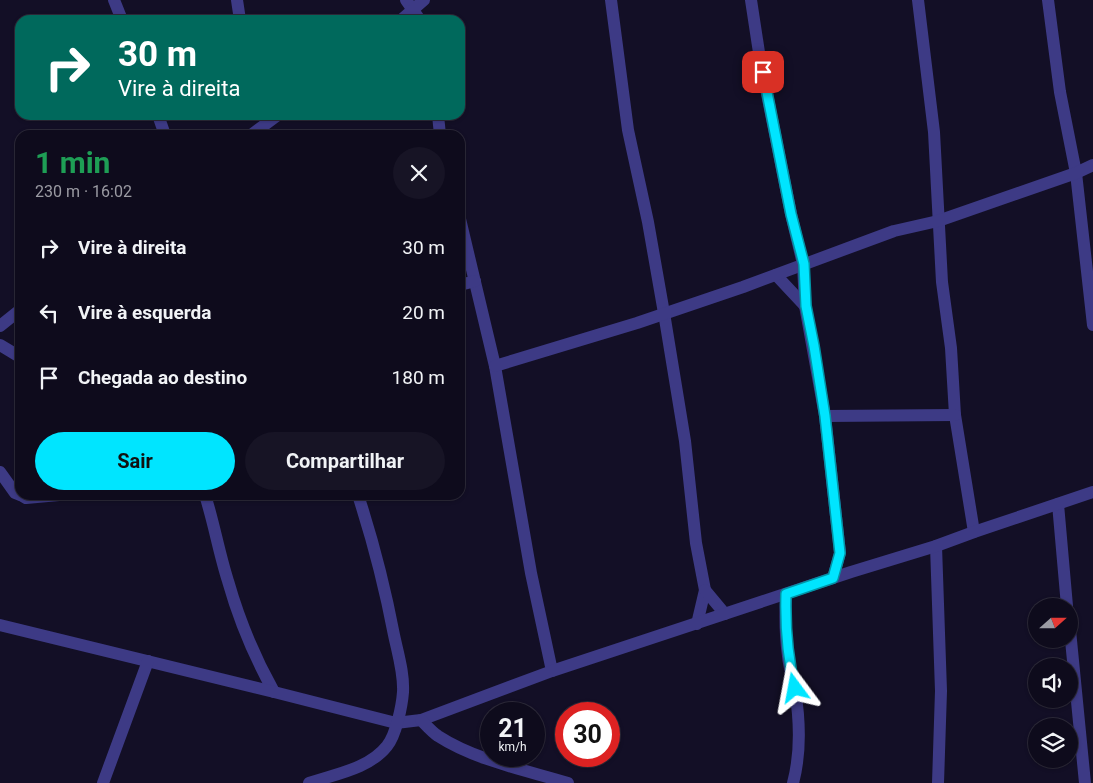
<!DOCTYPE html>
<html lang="pt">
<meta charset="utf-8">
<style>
:root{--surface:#0e0b1c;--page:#171425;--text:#f1f3f6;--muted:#9b9ba3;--line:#2e2b3b;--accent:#00e5ff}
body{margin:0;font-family:Roboto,sans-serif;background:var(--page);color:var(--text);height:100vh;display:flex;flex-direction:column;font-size:19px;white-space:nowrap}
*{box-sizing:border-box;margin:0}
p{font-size:16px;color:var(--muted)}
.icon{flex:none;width:28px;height:28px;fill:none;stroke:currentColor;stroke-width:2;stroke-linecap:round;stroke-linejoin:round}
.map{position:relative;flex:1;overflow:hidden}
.drawer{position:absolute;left:15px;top:130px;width:450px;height:370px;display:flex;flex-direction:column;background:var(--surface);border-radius:15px;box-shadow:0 1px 4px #0004,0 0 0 1px var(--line)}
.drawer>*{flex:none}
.guide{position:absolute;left:15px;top:15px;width:450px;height:105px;border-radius:15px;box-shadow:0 1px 4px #0004,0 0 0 1px var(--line);background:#00695c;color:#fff;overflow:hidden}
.needle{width:32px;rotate:69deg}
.fabs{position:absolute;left:1028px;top:598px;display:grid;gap:10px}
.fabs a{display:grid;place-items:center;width:50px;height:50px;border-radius:50%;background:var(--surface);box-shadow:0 1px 4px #0004,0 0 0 1px var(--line);font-size:25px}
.speed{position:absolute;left:480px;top:702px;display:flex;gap:10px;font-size:25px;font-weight:700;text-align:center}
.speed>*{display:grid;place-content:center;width:65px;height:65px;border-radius:50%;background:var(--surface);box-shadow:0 1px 4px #0004,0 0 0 1px var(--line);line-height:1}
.speed small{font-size:12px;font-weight:400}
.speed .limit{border:8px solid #d22;background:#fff;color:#111}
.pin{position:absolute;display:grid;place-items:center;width:42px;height:42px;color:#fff;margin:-21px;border-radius:10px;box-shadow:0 2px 8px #0006}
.me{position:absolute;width:55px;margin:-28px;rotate:347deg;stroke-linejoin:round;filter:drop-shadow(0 0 4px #0008)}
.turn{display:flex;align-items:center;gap:18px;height:105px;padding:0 20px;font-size:22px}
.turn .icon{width:65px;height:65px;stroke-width:2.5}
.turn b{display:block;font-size:35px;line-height:42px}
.round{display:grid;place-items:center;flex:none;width:52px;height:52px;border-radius:26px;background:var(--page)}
.overview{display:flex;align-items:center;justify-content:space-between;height:85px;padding:0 20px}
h1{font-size:30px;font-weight:700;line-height:38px;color:#1e9e55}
.action{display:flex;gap:10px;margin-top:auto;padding:10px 20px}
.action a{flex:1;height:58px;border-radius:30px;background:var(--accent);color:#111;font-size:20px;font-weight:700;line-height:58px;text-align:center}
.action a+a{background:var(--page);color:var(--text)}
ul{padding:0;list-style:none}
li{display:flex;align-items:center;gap:15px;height:65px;padding:0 20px}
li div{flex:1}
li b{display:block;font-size:19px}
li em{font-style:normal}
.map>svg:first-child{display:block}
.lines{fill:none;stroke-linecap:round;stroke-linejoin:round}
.minor{stroke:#3d3a85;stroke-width:12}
.route-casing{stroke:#0095a6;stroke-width:12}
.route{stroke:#00e5ff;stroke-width:9}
</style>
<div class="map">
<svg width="1093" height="783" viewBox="0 0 1093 783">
<rect width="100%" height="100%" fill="#130f26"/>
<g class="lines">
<g class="minor">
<polyline points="114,0 122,20"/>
<polyline points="237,0 240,20"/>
<polyline points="406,0 420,20"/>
<polyline points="611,0 628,130 648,222 664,313 685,441 696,543 705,590 697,624"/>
<polyline points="751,0 760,59 791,214 803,264 805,306 825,416 840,553 833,578"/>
<polyline points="918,0 934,132 942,282 951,348 955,415 974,532"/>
<polyline points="1048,0 1060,92 1076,173 1093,325"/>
<polyline points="401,20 424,0"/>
<polyline points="158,115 165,135"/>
<polyline points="438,115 440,135"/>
<polyline points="251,135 278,115"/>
<polyline points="460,219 495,366 531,573 552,671"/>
<polyline points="776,275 805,306"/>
<polyline points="460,285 475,281"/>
<polyline points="0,326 20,310"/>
<polyline points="0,345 20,357"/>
<polyline points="495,366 637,323 743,287 894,231 938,221 1076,173 1093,165"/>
<polyline points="825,416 955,415"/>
<polyline points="0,472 15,493 20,495"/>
<polyline points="21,495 26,498 59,495"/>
<path d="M205,495c9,28 14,58 23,86 11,39 26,75 46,111"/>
<polyline points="1058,504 1067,606"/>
<polyline points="936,546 941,691 938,783"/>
<polyline points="705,590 725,614"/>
<path d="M786,594c-1,21 -1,41 2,62 1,12 5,23 7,34 5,31 6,63 -2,93"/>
<polyline points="1069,620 1085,783"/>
<polyline points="0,625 274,692 396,723 421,720 552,671 851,572 936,546 974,532 1093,492"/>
<path d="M421,720c5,5 10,11 17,16 37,24 87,34 130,47"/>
<polyline points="103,783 148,661"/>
<path d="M309,783c26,-9 60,-14 78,-37 9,-11 15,-40 16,-54 1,-19 -5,-38 -9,-57 -9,-47 -21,-94 -36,-140"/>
</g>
</g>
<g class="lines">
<defs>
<path id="route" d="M763,72l28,142 13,50 2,42 8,40 11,70 15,137 -7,25 -47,16c-1,34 1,61 9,94"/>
</defs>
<use href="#route" class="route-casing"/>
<use href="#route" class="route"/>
</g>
</svg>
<div class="fabs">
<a><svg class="needle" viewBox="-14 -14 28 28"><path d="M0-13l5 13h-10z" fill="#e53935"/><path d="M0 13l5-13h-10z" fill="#9b9ba3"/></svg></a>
<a><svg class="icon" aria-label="sound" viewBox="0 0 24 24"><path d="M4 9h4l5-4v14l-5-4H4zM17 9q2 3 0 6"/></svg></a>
<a><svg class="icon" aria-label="layers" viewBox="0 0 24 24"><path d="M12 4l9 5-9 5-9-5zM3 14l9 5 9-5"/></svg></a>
</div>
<div class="speed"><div>21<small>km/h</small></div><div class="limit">30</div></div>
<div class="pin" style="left:763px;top:72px;background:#d93025"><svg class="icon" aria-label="arrive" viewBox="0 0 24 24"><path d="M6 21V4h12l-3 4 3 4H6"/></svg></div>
<svg class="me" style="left:795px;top:688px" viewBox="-20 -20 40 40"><path d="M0-17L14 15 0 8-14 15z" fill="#00e5ff" stroke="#fff" stroke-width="4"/></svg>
<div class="guide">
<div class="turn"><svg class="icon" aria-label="right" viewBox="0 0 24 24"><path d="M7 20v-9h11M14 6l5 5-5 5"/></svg><div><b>30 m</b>Vire à direita</div></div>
</div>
<section class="drawer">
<div class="overview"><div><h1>1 min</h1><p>230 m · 16:02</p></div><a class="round"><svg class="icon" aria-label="close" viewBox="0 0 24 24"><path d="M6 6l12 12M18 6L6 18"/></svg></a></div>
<ul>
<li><svg class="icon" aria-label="right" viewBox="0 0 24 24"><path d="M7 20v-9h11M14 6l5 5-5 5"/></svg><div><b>Vire à direita</b></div><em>30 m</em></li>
<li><svg class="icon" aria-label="left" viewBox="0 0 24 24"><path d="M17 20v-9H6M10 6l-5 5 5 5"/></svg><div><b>Vire à esquerda</b></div><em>20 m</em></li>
<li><svg class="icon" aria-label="arrive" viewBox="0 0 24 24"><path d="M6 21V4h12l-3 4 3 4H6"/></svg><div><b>Chegada ao destino</b></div><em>180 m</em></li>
</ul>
<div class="action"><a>Sair</a><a>Compartilhar</a></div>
</section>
</div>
